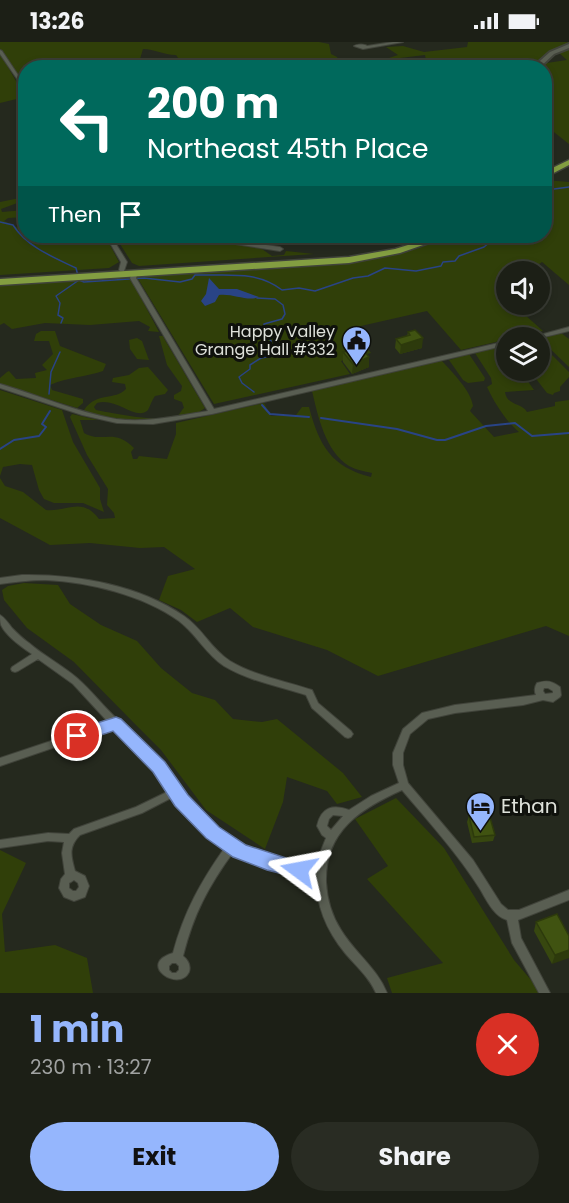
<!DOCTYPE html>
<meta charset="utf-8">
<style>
:root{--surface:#1c1f16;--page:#292c23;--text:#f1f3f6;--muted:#a0a2a1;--line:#3a3d35;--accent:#95b6fd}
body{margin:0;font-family:Poppins,sans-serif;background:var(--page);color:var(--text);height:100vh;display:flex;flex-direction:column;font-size:22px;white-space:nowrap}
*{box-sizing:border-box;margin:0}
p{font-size:20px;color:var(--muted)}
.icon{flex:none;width:33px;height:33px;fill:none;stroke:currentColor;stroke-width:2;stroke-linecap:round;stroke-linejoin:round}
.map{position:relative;height:951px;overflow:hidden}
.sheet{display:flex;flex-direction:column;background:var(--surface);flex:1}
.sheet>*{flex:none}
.banner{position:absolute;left:18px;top:18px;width:534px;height:183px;border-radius:24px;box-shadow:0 3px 9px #0003,0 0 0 2px var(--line);background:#00695c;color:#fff;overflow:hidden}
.controls{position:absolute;left:496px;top:219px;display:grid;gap:12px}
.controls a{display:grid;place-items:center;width:54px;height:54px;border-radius:50%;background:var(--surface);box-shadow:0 3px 9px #0003,0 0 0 2px var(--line);font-size:30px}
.pin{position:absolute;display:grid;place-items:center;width:51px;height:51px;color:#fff;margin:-26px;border:3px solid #fff;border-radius:50%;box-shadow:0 2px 6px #0007}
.me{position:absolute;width:66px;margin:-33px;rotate:283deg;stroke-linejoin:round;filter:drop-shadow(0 0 4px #0008)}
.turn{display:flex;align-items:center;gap:21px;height:126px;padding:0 30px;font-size:27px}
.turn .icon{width:78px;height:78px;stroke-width:2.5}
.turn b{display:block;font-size:42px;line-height:51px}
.then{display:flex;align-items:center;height:57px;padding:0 30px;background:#0003;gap:12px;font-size:22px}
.round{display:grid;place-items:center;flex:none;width:63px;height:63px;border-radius:32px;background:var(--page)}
.summary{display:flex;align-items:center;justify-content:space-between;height:102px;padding:0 30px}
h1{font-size:36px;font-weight:700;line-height:45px;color:var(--accent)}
.primary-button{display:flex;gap:12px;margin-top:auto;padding:12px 30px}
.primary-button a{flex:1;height:69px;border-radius:36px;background:var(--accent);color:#111;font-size:24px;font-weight:700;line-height:69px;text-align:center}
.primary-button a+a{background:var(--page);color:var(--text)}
.status{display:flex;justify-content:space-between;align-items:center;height:42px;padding:0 30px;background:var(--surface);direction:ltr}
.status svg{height:16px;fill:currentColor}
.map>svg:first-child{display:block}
.green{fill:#303f09}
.water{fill:#294486}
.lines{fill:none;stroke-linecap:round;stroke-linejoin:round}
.stream-far1{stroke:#294486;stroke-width:1.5}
.stream{stroke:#294486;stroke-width:2}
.street-casing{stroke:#40433a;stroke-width:2}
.secondary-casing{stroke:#40433a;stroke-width:4}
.primary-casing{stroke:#40433a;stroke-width:3}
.street{fill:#595e52;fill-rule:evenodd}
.secondary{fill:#595e52;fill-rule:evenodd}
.primary{fill:#839e41;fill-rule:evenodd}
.wall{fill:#37470f}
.shaded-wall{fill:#2d3a0c}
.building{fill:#405311;stroke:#2d3a0c;stroke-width:1.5}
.route{fill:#95b6fd;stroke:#6176a4;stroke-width:1.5}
.labels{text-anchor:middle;stroke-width:6;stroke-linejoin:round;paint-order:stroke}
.poi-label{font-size:16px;fill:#dee1da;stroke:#0f110c;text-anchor:end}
.near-poi-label{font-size:20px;fill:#dee1da;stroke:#0f110c;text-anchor:start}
</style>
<div class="status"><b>13:26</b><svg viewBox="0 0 49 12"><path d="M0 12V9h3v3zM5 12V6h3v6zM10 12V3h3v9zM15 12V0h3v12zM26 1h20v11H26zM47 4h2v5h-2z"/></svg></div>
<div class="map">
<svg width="569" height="951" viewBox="0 0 569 951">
<rect width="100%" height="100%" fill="#25291e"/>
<g class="green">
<path d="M0,0h319l10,2 2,10 6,3 4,9 10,-2 3,3h-178l4,-1 1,-4 -5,-7c-13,0 -21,-6 -33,-6l-3,10 6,8h-62l-10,-5 -19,5 -29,1 -1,18 -12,-19h-5l17,30 -25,6z"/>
<polygon points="468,0 569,0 569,2 547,11 529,25 435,25 436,23 426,18 425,13 400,16 401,19 416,25 393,25 386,17 398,13 386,5 403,4 424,10 467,5"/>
<polygon points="569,5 569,102 545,83 544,26 538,26 540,22 567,18 558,10"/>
<polygon points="545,138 569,140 569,243 542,220 535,225 502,229 507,236 507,241 495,244 507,255 507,262 514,263 543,289 461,308 427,269 352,286 371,311 341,319 350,332 214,362 137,235 344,222 406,210 454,194 544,194"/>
<polygon points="20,156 20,160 1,167 2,170 25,168 25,175 8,176 4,179 25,189 26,194 33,196 32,194 46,194 34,197 54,194 105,194 119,220 109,226 0,233 0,160"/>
<polygon points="115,194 182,194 259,205 272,214 284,213 286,209 314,212 139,224 132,221"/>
<polygon points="126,235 132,239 159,290 148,289 150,285 139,279 90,283 45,281 12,287 4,281 0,283 0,243"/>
<path d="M41,289h14l5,15 46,18 -3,7c-17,6 -35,6 -53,14l2,5 31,9v4l-6,5 -77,-24v-6l7,-6 2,-1 7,8 20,-1 -1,-5 12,-3 -5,-5 11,-11 -4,-13h-15l2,-7z"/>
<polygon points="561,291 569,297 569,325 540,297"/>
<path d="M159,294h4l2,4 40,68c-25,21 -90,12 -119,5l-2,-3c13,-19 31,-9 42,-21l-1,-5 -13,-2 1,-4 16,-3 10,-7 9,-1 20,23 -3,4 -10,2c-3,4 -5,10 -7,14 -12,12 -31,-13 -51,-7l-3,4 2,3c15,3 71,14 82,6 1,-1 5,-8 6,-8l-2,-6 -8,-3v-4l7,-4 1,-5 -15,-21z"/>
<polygon points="137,296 142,299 149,318 137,317 130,307 129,298"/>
<polygon points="540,301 569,330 569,335 560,345 560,349 554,351 553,353 547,351 530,329 540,328"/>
<path d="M500,305l7,5v18l18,1 7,8 -5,1 7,10 -29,2c2,14 17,11 22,20l28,-6v-4l14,-2v236l-23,-10 -168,50 -51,-26 -74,-23 -23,-19 -33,14 -16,-12 -22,-10 9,-24 27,-7 -31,-22 -24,1 -50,-5 -40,2 -50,-27v-40l5,8 18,6 23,18c21,2 36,-14 53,9l16,-1 -1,-5 -7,-8 1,-16 -21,-34 -17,-38 2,-3 26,6h-18l4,13c19,11 29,-6 50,15l-3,4 2,7h4l2,-3 28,3 9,-25v-11l88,-20 7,13 25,-1 6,-8h7c10,38 22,60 62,70l1,-4c-8,-2 -16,-3 -23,-7 -24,-15 -31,-50 -37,-75l128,-30h2c11,12 29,30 31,45l-3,5 24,26 25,-5c-13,-11 -24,-28 -32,-45l5,-3 -1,-6 -16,-25z"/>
<polygon points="469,312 485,336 484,339 468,341 463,338 449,318"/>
<polygon points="0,348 62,368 73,400 100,446 100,457 104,470 83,461 54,461 44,457 39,448 32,423 20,422 3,425 0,434"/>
<polygon points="24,541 58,543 70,562 101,583 137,599 161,626 192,651 215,658 233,677 262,680 277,677 343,731 362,755 337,762 327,749 287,735 283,760 265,807 206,768 161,708 133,680 74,620 27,586 4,558 2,548 8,544"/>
<polygon points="396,756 444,806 514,918 542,951 392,951 387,936 443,921 367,837 388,824 355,777"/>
<polygon points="0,808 26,821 2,872 5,910 55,903 87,916 93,951 0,951"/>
</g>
<path class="water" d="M209,236l10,11h18l22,8c-11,5 -27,-4 -40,-2l-4,7 -10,4 -4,-5 5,-7z"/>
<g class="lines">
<g class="stream-far1">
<polyline points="544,154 554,147 569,145"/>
<path d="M0,180l13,3c14,22 40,32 63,43l3,12 5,2 60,-4 36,4 12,-3 3,-4c32,1 61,-5 87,15l17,-2 16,3 38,-13 15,-2 17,-8 31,3 25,-5 2,-4 12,-1 4,-5 25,-9 13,-11"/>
<polyline points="61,281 63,276 58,273 60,261 56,254 79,238"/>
<polyline points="254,350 242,341 239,335 250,327 250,323 261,316 273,314 271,299 264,289 264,282 282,277 285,272 283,263 275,257 257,256"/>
<polyline points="49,352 51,330 60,310"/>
</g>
<g class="stream">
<polyline points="262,363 270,372 309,375"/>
<polyline points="321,376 397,387 437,398 445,398 486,384 515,381 532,394 569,391"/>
<polyline points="0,407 14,398 39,394 46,385 42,382 50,369"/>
</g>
<defs>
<g id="street">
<path d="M393,0h10l-40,7 -9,-3c3,-2 11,-2 13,0z"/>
<polygon points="0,8 2,9 26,45 26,50 0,12"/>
<polygon points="106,194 111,194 127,220 124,229 120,229 119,228 121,220"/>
<polygon points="194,194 204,194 280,205 283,207 280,209 197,196"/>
<path d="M135,229l3,2 -2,5 78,131 293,-68v4l-295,69 -59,10 -36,-1 -35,-8 -82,-27v-4c38,11 76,28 116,35 30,4 62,-3 92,-8l-78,-133 3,-6z"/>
<polygon points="569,285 569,289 540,296 529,296"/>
<path d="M22,533c54,-1 117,10 162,41 18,12 27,33 46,45 25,15 55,20 82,29l6,13 33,28 2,3 -2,3 -3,1 -3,-1 -33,-29 -6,-13c-28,-9 -57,-14 -82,-29 -18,-12 -28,-32 -45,-45 -36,-26 -90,-39 -134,-41 -15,0 -30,2 -45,4v-6z"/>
<path d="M0,573c5,3 8,8 12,13 5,5 11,11 17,15 15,13 33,22 48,35 14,12 25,27 38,39 12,11 24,23 36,35 13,14 21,30 33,44 37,45 76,63 133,71l1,-9 8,-20 -4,-3 -5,-9c4,-19 16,-22 32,-16l22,-14 28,-13 -6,-18v-12l10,-24 19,-16 33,-8 81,-10c-2,-4 -1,-9 1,-12 10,-3 15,-2 23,4l1,8 -1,2 -7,5 -10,-2 -20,5 -68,8 -27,6 -18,15 -7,19v12l5,18 65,77 28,44 7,6h11l50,-20v10l-51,20 3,18 29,55h-11l-27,-50 -5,-23c-13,-4 -20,-19 -27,-31 -22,-35 -51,-67 -78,-99 -42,19 -77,41 -76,92 1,18 6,34 15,48 14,23 36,38 46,63h-11c-7,-16 -20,-27 -31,-40 -19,-23 -29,-48 -29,-77 -28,-4 -57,-10 -82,-25 -26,36 -40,62 -51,105 5,4 8,10 6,16 -10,21 -53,-8 -16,-19 11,-41 28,-72 53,-107 -20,-12 -38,-30 -53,-49l-31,16 -62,22c-12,12 -9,21 -5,36l10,5 4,10 -4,11 -11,4 -10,-4 -5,-9 2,-9 4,-5 -3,-21 2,-11 -16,-1 -48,7v-8l48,-7 21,1 5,-5 62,-22 33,-16 -13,-21 -42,-43 -114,39v-8l108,-36 -35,-38 -35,-25 -20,12 -3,1 -3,-1 -1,-2 1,-2 20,-13c-9,-6 -26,-18 -31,-29 -1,-3 -1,-7 -1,-10zM544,646h4l5,3v2l-8,1 -2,-3zM333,773l10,1 -12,14 -4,-4 2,-7zM74,838l4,3 1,4 -3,4h-3l-4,-3v-5l2,-1zM172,921h4l3,3v4l-3,3h-4l-3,-3v-4z"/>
</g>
<polygon id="secondary" points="569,2 569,6 554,12 539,26 532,26 550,10"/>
<g id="primary">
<polygon points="569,118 569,123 544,136 544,130"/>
<polygon points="437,194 449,194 400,211 349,221 0,243 0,237 349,215 395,207"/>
</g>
</defs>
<use href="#street" class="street-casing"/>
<use href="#secondary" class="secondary-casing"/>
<use href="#primary" class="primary-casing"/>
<use href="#street" class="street"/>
<use href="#secondary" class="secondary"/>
<use href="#primary" class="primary"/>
</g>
<g class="wall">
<polygon points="408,290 422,306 400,312 395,306 396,297 407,294"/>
<polygon points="343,310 369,325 352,332 343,320"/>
<polygon points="469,774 495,793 493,799 472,801 467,780"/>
<polygon points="536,880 569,894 552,922 534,889"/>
</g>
<g class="shaded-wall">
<polygon points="423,296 422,306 400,312 401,303"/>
<polygon points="369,315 369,325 352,332 353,322"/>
<polygon points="569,908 569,916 552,922 555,913"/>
</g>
<g class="building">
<polygon points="415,288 423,296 401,303 396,297 410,293 408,290"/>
<polygon points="353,308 356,312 365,310 369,315 353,322 343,310"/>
<polygon points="489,772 495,793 474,795 469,774"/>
<polygon points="557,872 569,894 569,908 555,913 536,880"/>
</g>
<polygon class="route" points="116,675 121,677 165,720 188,753 219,785 246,803 305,822 308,828 305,834 299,836 267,828 233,815 206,796 175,764 153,730 113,689 77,701 71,699 69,694 71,689"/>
<defs>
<symbol id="civic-pin" viewBox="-11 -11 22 30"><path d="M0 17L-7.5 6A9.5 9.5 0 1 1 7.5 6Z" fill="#95b6fd" stroke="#0f110c"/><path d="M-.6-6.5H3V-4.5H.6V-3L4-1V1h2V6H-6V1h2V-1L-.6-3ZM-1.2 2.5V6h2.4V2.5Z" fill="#111"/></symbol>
<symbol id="hotel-pin" viewBox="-11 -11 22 30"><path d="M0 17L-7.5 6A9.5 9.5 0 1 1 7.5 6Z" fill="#95b6fd" stroke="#0f110c"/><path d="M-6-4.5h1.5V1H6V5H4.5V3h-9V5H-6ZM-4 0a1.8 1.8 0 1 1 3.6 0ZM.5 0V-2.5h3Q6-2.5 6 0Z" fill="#111"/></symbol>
</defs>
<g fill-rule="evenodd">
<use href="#civic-pin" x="340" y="282" width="33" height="45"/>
<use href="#hotel-pin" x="464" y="748" width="33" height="45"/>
</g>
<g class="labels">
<g class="poi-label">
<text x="335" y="295">Happy Valley<tspan x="335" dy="18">Grange Hall #332</tspan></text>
</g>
<g class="near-poi-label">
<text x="501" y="771">Ethan</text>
</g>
</g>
</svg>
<div class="controls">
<a><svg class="icon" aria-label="sound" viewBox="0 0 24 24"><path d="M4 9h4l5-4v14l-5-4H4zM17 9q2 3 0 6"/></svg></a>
<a><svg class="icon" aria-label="layers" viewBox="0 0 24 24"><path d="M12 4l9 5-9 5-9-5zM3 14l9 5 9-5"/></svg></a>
</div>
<div class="pin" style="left:77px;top:694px;background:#d93025"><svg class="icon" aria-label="arrive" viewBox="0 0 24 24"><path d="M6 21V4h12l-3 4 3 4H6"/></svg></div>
<svg class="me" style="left:299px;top:828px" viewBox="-20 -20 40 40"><path d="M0-17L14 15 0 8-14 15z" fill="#95b6fd" stroke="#fff" stroke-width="4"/></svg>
<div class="banner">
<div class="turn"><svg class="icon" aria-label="left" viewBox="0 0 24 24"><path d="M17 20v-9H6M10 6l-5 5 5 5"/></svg><div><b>200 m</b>Northeast 45th Place</div></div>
<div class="then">Then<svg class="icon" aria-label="arrive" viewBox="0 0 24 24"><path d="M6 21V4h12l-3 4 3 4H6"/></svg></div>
</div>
</div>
<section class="sheet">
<div class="summary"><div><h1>1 min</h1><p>230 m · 13:27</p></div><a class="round" style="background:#d93025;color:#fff"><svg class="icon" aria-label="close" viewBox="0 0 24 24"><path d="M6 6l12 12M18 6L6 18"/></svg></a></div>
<div class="primary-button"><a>Exit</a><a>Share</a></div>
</section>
